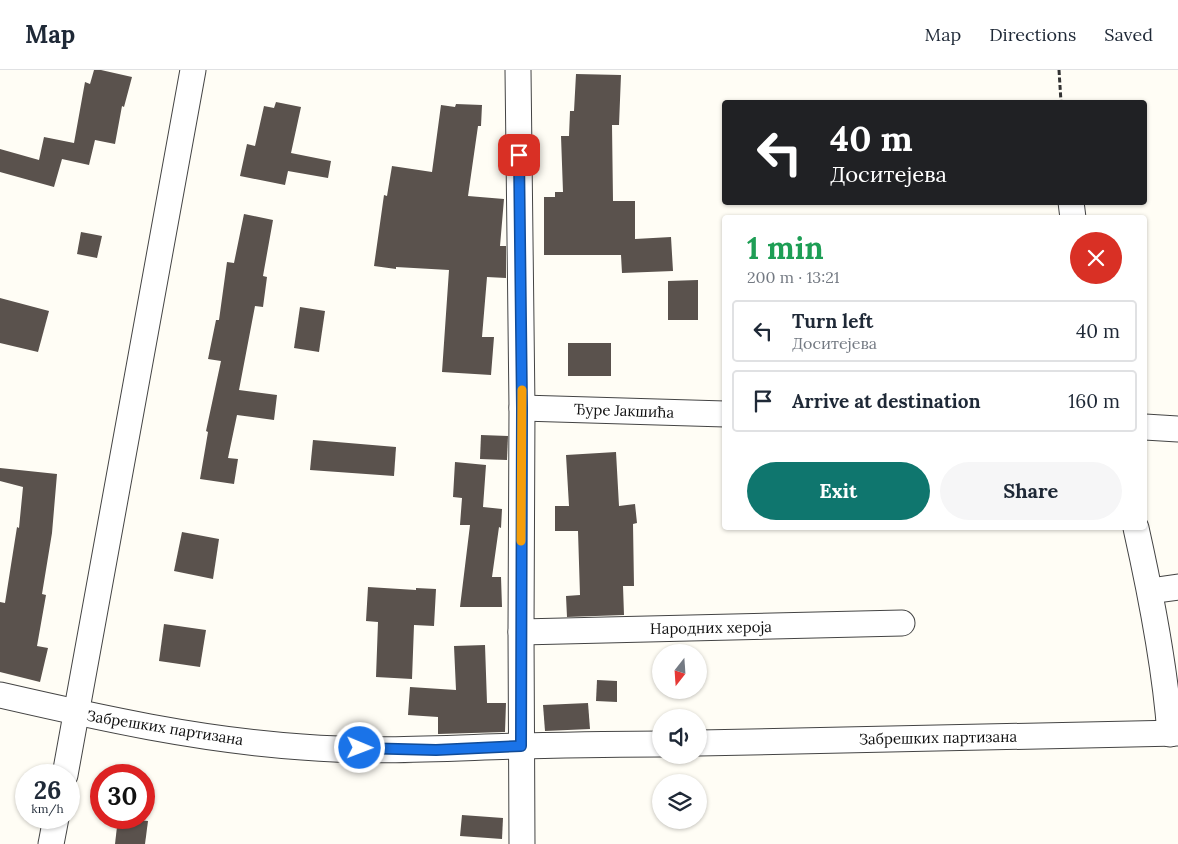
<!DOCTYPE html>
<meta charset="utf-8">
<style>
:root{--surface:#fff;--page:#f6f6f7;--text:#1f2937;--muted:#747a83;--line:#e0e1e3;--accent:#0f766e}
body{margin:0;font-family:Lora,serif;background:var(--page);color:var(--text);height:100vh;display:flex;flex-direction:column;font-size:19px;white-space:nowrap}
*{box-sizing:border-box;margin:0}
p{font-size:16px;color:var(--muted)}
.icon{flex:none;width:28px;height:28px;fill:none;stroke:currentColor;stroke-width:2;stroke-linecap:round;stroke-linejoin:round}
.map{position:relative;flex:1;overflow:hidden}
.sheet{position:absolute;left:722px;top:145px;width:425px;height:315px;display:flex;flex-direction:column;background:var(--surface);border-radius:5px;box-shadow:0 1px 4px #0004}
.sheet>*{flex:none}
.banner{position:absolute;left:722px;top:30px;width:425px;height:105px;border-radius:5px;box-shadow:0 1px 4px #0004;background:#202124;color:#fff;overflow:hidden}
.needle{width:32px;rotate:197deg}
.fabs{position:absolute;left:652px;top:574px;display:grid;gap:10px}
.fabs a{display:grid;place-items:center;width:55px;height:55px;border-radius:50%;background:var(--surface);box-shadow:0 1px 4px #0004;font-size:25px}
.speed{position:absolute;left:15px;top:694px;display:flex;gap:10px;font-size:25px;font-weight:700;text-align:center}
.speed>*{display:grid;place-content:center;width:65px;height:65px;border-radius:50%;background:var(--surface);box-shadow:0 1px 4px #0004;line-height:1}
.speed small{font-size:12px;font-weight:400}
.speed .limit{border:8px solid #d22;background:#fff;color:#111}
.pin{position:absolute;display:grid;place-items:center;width:42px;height:42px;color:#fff;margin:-21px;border-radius:10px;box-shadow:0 2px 8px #0006}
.me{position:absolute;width:55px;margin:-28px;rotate:91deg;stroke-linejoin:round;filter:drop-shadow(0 0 4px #0008)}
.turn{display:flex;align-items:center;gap:18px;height:105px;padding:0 25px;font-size:22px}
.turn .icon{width:65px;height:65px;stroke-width:2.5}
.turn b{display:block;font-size:35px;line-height:42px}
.round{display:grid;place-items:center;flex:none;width:52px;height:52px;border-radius:26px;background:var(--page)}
.summary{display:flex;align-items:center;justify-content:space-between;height:85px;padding:0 25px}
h1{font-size:30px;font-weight:700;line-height:38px;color:#1e9e55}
.primary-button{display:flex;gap:10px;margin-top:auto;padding:10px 25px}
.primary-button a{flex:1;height:58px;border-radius:30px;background:var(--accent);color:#fff;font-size:20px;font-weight:700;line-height:58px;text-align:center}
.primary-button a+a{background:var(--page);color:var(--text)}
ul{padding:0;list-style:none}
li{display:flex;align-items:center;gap:15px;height:62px;margin:0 10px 8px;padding:0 15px;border:2px solid var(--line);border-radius:5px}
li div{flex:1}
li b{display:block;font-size:19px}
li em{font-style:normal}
header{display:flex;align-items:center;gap:30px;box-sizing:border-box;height:70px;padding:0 25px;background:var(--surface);border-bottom:1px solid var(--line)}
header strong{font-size:24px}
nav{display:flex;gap:28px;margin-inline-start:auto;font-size:18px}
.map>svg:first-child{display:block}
.building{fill:#5a524d}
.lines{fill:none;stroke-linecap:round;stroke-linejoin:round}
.minor-casing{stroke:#444;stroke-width:27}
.path{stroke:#333;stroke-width:3;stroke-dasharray:5 2.5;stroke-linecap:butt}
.minor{stroke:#fff;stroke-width:25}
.route-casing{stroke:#114b97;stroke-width:12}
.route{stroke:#1a73e8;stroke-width:9}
.slow{stroke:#f59e0b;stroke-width:9}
.labels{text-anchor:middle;stroke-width:5;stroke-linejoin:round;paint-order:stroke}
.street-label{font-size:15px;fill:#111;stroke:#fff}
</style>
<header>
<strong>Map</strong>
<nav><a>Map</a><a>Directions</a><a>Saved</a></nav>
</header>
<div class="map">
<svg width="1178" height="774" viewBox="0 0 1178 774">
<rect width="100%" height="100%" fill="#fffdf5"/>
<g class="building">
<polygon points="94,0 101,0 132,7 124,37 122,36 115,74 95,70 89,95 62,89 54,117 0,102 0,79 39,90 44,67 74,73 85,12 90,14"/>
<polygon points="576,4 621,5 619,55 612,55 613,131 635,131 635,169 671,167 673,201 622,203 621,185 544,185 544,127 555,127 555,122 563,122 561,66 569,66 570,41 574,41"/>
<polygon points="276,32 301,37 291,83 331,91 328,108 288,101 285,115 240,106 247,74 255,76 264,36 274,38"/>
<polygon points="456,34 482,35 481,56 478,56 468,126 504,129 500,176 506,176 506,208 487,207 482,267 494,267 491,305 442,302 449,200 396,197 396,199 374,196 384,125 387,126 392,96 432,102 441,35 455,37"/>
<polygon points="244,144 273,150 263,206 267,207 263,237 255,236 239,320 277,325 274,350 237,345 228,388 238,389 234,414 200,409 208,362 206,361 221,291 208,289 216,250 219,250 227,192 234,193"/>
<polygon points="81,162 102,166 97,188 77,184"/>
<polygon points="698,210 698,250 668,250 668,211"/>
<polygon points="0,228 49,241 38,282 0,273"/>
<polygon points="300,237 325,241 319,282 294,278"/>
<rect x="568" y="273" width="43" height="33"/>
<polygon points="481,365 508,366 507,390 480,389"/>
<polygon points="313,370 396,377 394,406 310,400"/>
<polygon points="616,382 619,436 635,434 637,453 633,454 634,516 623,516 624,545 567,547 566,526 580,525 578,461 555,461 555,436 569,436 566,385"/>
<polygon points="455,392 486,395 483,437 502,439 501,458 499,457 492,507 501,507 502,537 460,537 470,455 460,455 462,428 453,427"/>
<polygon points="0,398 57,404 52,463 42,524 46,525 37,576 48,578 40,612 0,602 0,532 5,533 17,457 19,458 23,417 0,411"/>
<polygon points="182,462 219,469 213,509 174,501"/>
<polygon points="368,517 416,520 416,518 436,519 434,556 414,555 412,609 376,607 378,552 366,551"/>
<polygon points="164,554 206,560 200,597 159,591"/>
<polygon points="485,575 487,633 506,633 505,662 438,664 438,647 408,645 410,617 456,620 454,576"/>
<polygon points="597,610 617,611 617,632 596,631"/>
<polygon points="588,633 590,659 545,661 543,635"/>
<polygon points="462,745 503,748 502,769 460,766"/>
<polygon points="118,748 148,751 145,774 115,774"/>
</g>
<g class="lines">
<defs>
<g id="minor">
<polyline points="518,0 522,338 521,562 522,774"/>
<polyline points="1071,132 1073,148"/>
<polyline points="522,338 725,344"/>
<polyline points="1145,357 1178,359"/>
<path d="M1136,458c15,67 29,137 34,206"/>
<polyline points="1150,521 1178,517"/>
<polyline points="521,562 902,553"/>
<path d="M0,625c100,23 199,45 302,52 73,6 146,1 219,-1 47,-1 94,-2 140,-2"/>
<polyline points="699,673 1178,663"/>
<polyline points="65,705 193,0"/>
<polyline points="51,774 56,748"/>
</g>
</defs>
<use href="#minor" class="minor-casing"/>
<polyline class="path" points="1059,0 1061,32"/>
<use href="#minor" class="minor"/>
</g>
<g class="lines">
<defs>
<polyline id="route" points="360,678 436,680 521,676 522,338 519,85"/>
</defs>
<use href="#route" class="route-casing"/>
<use href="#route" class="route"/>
<polyline class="slow" points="521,471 522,320"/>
</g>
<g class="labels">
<g class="street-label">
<text transform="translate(624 341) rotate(2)" y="5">Ђуре Јакшића</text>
<text transform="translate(711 558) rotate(-1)" y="5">Народних хероја</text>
<text transform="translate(165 658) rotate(9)" y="5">Забрешких партизана</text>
<text transform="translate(938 668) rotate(-1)" y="5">Забрешких партизана</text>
</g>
</g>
</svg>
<div class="fabs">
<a><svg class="needle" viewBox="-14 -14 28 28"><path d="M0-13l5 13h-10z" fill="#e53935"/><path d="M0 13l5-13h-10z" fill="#747a83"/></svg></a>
<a><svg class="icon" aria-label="sound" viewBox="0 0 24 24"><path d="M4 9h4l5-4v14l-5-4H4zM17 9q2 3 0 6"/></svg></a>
<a><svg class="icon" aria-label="layers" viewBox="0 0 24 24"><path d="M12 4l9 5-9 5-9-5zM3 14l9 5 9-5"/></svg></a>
</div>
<div class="speed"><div>26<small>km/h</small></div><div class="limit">30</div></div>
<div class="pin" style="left:519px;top:85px;background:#d93025"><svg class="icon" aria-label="arrive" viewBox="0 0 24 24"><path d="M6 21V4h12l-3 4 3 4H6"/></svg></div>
<svg class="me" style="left:360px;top:678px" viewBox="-20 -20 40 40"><circle r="17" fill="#1a73e8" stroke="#fff" stroke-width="3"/><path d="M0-11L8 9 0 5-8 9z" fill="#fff"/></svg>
<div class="banner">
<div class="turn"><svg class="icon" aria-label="left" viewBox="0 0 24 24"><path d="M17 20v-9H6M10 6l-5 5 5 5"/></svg><div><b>40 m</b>Доситејева</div></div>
</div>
<section class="sheet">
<div class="summary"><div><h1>1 min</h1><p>200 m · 13:21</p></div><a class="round" style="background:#d93025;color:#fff"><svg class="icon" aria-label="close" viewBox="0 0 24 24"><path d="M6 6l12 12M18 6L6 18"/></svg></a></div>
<ul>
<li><svg class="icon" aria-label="left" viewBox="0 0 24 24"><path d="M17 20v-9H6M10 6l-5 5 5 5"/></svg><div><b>Turn left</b><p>Доситејева</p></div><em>40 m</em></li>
<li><svg class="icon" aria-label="arrive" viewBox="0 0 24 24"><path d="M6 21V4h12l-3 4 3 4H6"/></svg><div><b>Arrive at destination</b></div><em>160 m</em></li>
</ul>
<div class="primary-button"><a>Exit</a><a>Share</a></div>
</section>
</div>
